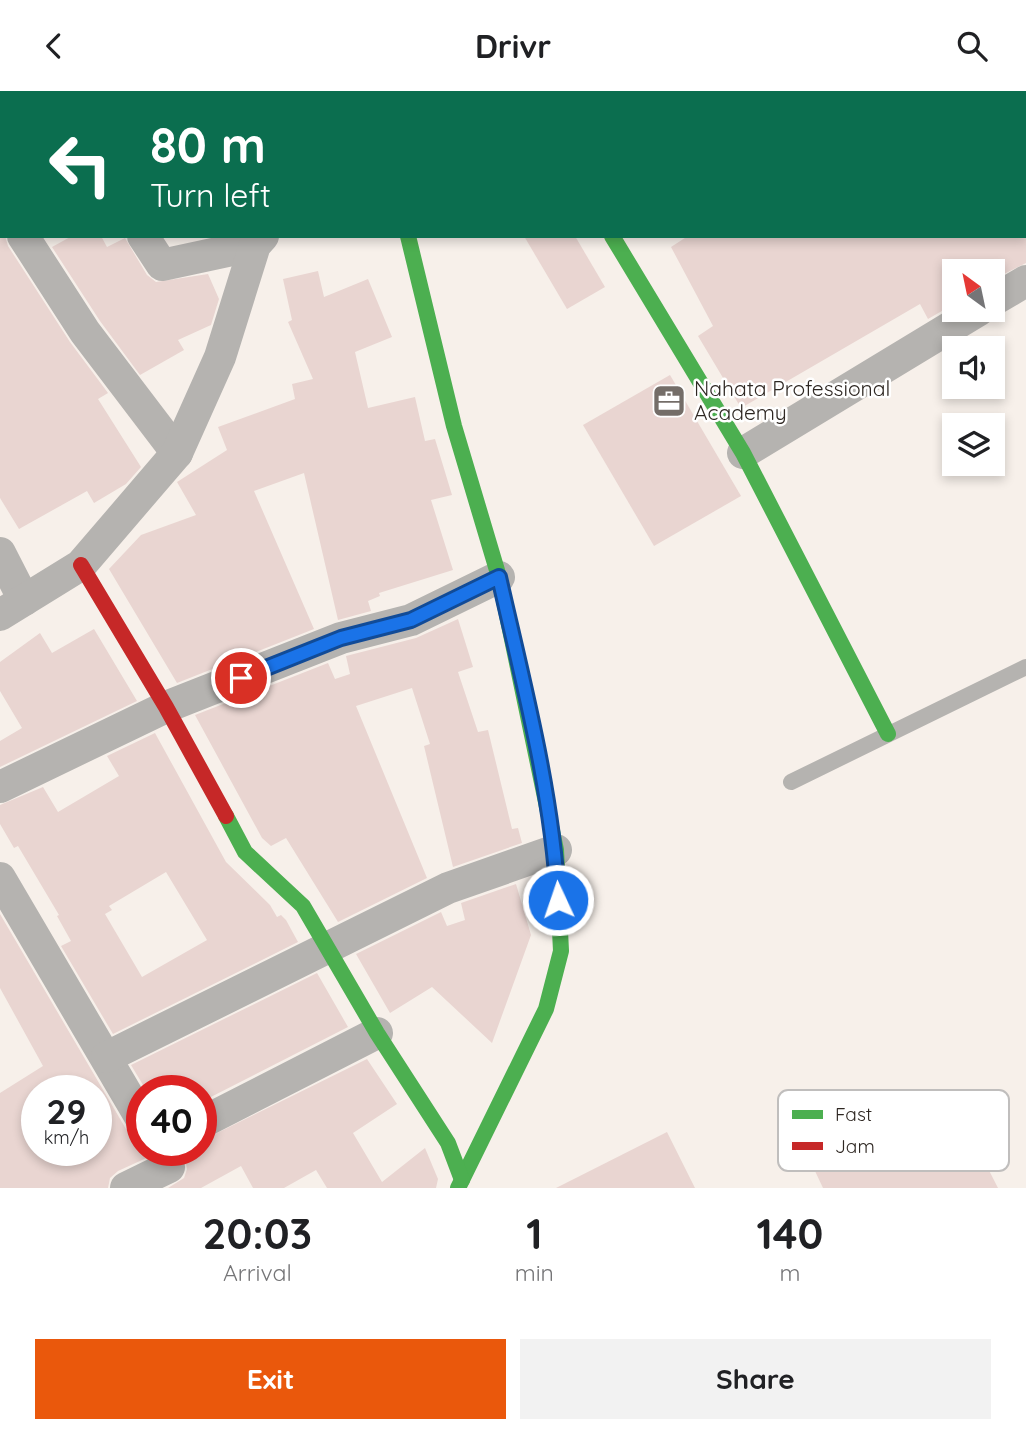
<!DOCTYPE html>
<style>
:root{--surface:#fff;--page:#f2f2f2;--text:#202124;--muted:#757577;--accent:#ea580c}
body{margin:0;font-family:Quicksand,sans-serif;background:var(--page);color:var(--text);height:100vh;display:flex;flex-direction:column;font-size:26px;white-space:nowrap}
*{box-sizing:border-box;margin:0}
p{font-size:23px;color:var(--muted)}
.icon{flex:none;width:38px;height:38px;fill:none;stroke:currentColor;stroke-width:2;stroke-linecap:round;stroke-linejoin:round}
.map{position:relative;height:1097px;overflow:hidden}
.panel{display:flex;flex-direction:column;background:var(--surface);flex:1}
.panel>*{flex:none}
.hud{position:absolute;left:0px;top:0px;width:1027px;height:147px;box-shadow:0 4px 10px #0003;background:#0b6e4f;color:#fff;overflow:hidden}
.needle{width:46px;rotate:327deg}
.buttons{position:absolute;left:942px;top:168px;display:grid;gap:14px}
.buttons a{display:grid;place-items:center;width:63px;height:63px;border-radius:0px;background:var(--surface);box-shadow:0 4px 10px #0003;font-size:35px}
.speed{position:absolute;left:21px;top:984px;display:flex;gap:14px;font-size:35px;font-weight:700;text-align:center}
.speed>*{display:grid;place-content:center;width:91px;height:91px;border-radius:50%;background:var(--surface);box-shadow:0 4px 10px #0003;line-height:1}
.speed small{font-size:18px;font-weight:400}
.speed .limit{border:10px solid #d22;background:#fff;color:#111}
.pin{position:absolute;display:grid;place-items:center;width:60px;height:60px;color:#fff;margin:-30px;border:4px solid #fff;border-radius:50%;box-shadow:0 2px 7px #0007}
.me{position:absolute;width:77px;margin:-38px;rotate:357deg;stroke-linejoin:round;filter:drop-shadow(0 0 5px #0008)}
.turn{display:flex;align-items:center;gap:24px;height:147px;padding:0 35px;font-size:32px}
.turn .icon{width:91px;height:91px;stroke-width:2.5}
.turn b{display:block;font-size:49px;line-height:60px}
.eta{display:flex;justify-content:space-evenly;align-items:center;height:119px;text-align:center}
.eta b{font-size:42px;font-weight:700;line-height:49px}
.button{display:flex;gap:14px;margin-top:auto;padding:14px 35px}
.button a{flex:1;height:80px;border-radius:0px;background:var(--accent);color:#fff;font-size:28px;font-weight:700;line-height:80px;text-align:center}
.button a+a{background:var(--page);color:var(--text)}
header{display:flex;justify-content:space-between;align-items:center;height:91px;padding:0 35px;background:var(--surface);font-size:32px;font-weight:700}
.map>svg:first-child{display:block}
.building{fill:#e9d5d1;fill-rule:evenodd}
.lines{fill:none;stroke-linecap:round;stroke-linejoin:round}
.lane{stroke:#b5b3b0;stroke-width:16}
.street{stroke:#b5b3b0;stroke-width:32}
.fast{stroke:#4caf50;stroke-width:16}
.jam{stroke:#c62828;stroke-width:16}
.route-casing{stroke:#114b97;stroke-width:18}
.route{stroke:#1a73e8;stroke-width:12}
.labels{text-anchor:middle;stroke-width:5;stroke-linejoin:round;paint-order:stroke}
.poi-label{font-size:21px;fill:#2e2722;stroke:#fff;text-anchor:start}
.key{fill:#fff;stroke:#c0bebd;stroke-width:2}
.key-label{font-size:19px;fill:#2e2722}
</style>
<header><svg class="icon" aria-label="back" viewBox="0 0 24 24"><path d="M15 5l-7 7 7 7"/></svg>Drivr<svg class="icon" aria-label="search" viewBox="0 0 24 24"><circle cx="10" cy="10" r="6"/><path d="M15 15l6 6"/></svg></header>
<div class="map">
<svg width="1026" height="1097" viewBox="0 0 1026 1097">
<rect width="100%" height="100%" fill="#f7f0ea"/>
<g class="building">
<polygon points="0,131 2,145 5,145 8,155 70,251 108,302 98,308 141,376 126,393 94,412 87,400 19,438 0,407"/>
<polygon points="72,145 101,145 107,156 125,147 147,184 156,191 208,183 219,208 211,234 178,249 184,259 140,284 100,230 52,156"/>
<polygon points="524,145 575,145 605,196 567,218"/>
<polygon points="688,145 1026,145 1026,172 992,189 992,180 954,180 954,213 928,228 920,213 741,317 698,245 713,235 671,156"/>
<polygon points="318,180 324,206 368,188 392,246 355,261 368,317 415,306 425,350 435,348 452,404 431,409 453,479 379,502 380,505 368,510 371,520 338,529 304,382 254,400 314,538 177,592 109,478 141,444 196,424 177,391 227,359 218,336 295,308 292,293 313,288 288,231 292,229 283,188"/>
<polygon points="670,284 741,405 654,455 583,334"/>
<polygon points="458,528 473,576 458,581 478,641 488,639 512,738 518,737 522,752 453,776 424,655 430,653 412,597 356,615 427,787 338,831 286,747 271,755 262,747 195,624 328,572 335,588 350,583 346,565 416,547"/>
<polygon points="94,538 137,610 0,676 0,650 22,637 0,600 0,571 40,542 52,562"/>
<path d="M155,642l71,129 44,43 7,12 4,-2 5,5 12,22 -185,92 -52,-88 10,-5 -14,-25 2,-1 -41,-69 -4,2 -14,-24v-19l43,-18 15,25 61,-36 -12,-20zM166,781l41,68 -65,37 -37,-63 7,-4 -3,-4z"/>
<polygon points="516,793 531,844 492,952 432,896 390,922 356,863 441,821 447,835 465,829 461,812"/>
<path d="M0,823l126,215 10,8 6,13h22l-46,21 -8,7 -2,10h-108v-95l43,-27 -43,-78zM37,999h59v60h-59z"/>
<polygon points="317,882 348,936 201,1011 201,999 146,999 131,974"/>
<polygon points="367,968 397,1013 353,1042 382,1091 425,1057 438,1088 436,1097 327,1097 316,1079 284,1097 253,1097 241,1075 201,1097 168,1097 184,1087 187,1078 185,1067 174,1059 201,1059 201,1050"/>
<polygon points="950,1003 998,1097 823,1097 815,1080 873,1050 870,1043"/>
<polygon points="667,1041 695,1097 556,1097"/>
</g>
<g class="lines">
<polyline class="lane" points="791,691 1026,576"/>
<g class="street">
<polyline points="55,0 56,2"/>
<polyline points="196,0 196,2"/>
<polyline points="529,0 530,2"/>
<polyline points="586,2 590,0"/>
<polyline points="829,2 832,0"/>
<polyline points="0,110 2,113"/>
<polyline points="23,145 85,241 177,362"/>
<polyline points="143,145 162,174 255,154 252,145"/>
<polyline points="992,210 1026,190"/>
<polyline points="743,362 979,219"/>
<polyline points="0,462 24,509"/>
<polyline points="0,524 81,474 177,362 220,266 255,154 263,145"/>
<polyline points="0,696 166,616 341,547 411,529 499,486"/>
<polyline points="0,787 142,1029"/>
<polyline points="107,966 448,797 556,759"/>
<polyline points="201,1032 377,942"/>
<polyline points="126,1097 169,1076"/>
</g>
<g class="fast">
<polyline points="408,145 454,335 499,486 556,759 561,860 546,918 458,1097"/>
<polyline points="612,145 743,362 888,643"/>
<polyline points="226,725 245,761 303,815 377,942 448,1052 462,1089"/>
</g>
<g class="jam">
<polyline points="377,0 377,2"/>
<polyline points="81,474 166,616 226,725"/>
</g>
</g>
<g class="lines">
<defs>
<path id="route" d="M241,587l100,-40 70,-18 88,-43c24,106 53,214 59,323"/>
</defs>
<use href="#route" class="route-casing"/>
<use href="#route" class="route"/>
</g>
<defs>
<symbol id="office-square" viewBox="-11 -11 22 22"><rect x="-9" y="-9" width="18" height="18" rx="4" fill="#746d68" stroke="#fff"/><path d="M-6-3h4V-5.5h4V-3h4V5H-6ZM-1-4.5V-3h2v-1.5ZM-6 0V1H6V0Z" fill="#fff"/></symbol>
</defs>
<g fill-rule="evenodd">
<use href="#office-square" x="650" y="291" width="38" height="38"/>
</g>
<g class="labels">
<g class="poi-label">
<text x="694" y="305">Nahata Professional<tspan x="694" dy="24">Academy</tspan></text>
</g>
</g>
<rect x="778" y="999" width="231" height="81" rx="10" class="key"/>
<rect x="792" y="1019" width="31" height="9" fill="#4caf50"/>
<rect x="792" y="1051" width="31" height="8" fill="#c62828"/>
<g class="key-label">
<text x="835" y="1030">Fast</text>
<text x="835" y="1062">Jam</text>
</g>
</svg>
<div class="buttons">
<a><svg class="needle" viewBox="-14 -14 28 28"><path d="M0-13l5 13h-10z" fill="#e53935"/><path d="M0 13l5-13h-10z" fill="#757577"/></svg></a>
<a><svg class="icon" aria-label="sound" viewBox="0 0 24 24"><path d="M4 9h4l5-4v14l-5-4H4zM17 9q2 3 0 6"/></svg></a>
<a><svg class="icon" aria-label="layers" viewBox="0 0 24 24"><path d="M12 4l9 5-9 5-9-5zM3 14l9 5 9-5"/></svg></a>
</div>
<div class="speed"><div>29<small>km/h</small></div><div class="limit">40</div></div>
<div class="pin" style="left:241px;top:587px;background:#d93025"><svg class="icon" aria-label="arrive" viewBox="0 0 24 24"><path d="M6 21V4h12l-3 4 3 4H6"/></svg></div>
<svg class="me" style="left:558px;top:809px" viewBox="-20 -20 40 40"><circle r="17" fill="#1a73e8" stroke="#fff" stroke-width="3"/><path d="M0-11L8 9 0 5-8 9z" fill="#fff"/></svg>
<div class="hud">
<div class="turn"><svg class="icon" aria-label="left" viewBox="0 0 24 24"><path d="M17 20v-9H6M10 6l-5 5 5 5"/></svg><div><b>80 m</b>Turn left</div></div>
</div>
</div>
<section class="panel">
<div class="eta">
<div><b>20:03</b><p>Arrival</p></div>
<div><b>1</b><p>min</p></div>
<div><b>140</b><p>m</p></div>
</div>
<div class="button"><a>Exit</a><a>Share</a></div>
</section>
